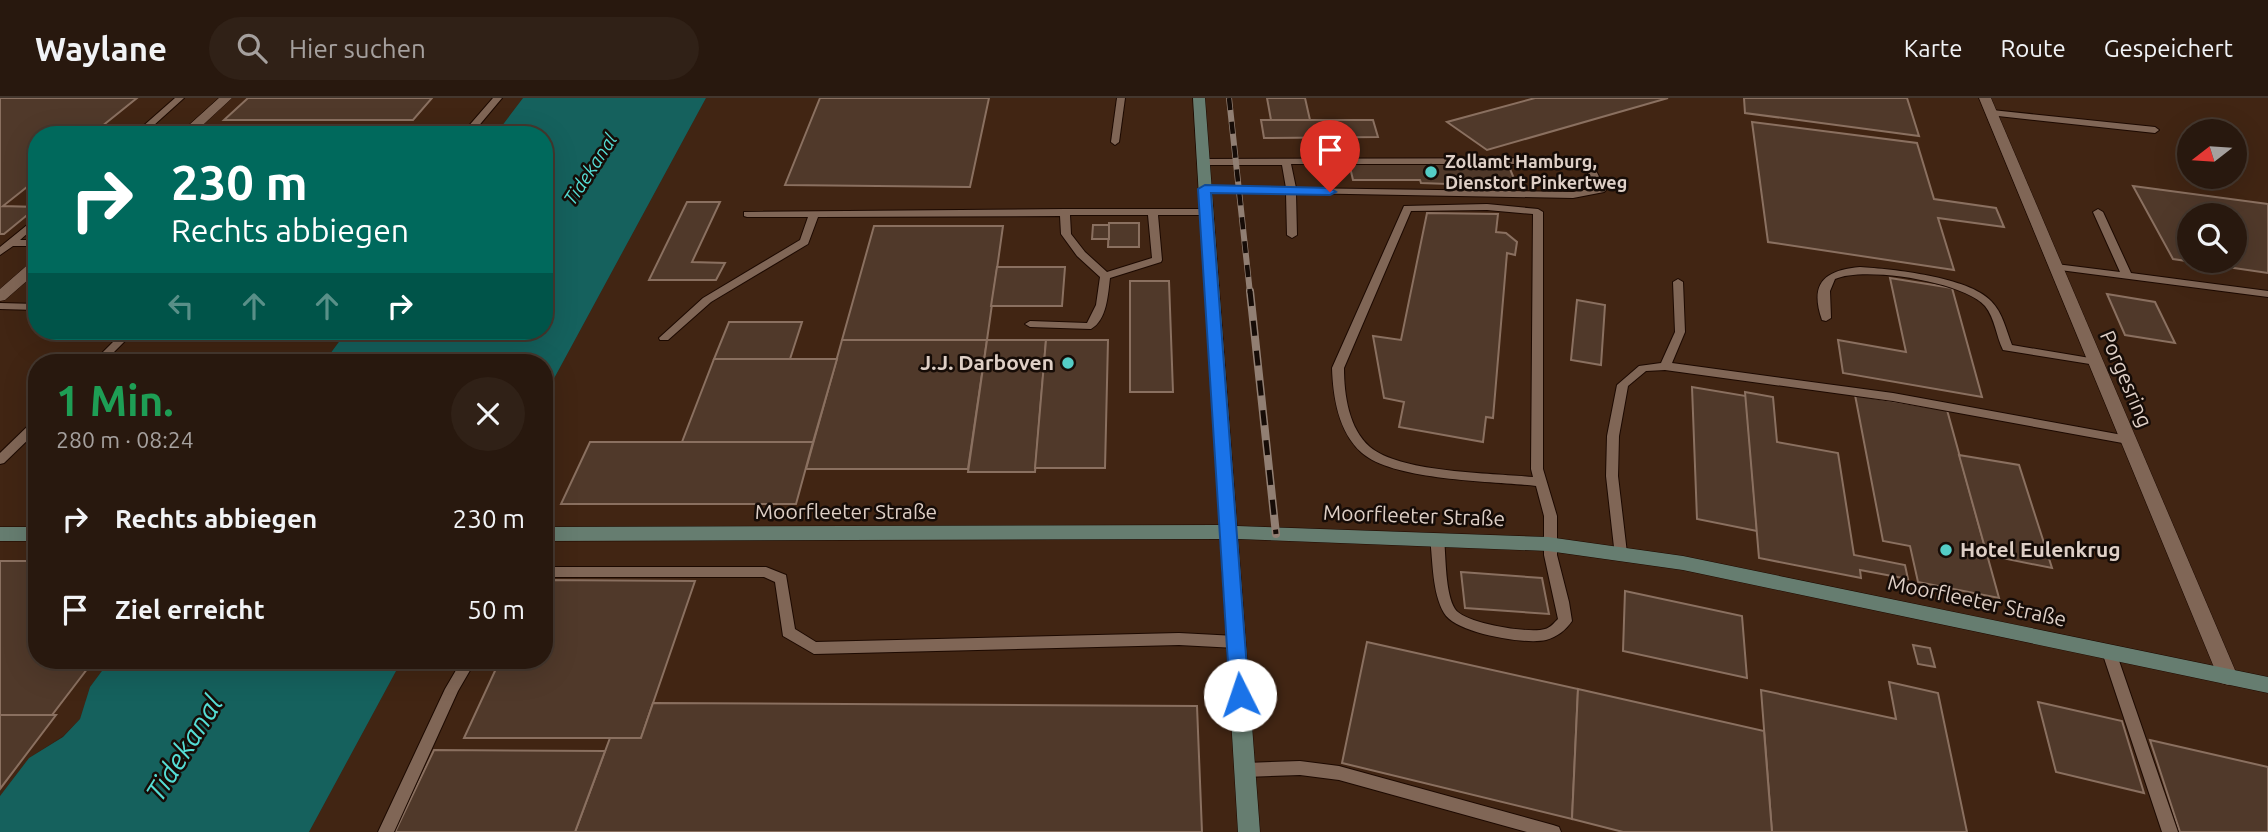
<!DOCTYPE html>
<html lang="de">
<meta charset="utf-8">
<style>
:root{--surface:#28180e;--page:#302117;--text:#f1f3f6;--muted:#a5a09e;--line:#44372e}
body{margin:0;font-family:Ubuntu,sans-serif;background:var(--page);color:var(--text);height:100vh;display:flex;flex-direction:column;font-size:26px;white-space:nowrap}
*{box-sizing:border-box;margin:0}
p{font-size:23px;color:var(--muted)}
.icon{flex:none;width:38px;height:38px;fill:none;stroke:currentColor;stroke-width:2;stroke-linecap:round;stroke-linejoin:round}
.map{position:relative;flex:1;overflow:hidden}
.panel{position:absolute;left:28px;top:256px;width:525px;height:315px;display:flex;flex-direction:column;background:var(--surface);border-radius:28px;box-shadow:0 7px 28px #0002,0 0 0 2px var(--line)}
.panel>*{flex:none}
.banner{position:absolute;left:28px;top:28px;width:525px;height:214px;border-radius:28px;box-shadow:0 7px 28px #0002,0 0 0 2px var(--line);background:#00695c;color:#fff;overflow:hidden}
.needle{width:46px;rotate:253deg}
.tools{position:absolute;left:2177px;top:21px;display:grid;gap:14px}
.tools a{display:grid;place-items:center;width:70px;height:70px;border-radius:50%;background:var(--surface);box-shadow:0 7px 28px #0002,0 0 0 2px var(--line);font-size:35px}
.pin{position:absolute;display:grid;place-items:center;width:60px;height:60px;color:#fff;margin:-72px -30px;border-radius:50% 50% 50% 0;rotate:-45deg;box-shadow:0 0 7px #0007}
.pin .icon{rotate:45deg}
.me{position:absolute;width:77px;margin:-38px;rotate:356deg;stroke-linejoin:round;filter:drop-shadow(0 0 5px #0008)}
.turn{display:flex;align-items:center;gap:24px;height:147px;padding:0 28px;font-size:32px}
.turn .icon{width:91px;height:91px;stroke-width:2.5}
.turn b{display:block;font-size:49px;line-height:60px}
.lanes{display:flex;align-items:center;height:66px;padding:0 28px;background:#0003;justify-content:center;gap:35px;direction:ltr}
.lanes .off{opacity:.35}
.round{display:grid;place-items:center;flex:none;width:74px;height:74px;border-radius:37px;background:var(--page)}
.overview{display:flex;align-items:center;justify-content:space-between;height:119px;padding:0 28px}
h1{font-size:42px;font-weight:600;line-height:52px;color:#1e9e55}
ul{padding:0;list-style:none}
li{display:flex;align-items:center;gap:21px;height:91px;padding:0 28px}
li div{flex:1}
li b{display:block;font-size:26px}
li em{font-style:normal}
header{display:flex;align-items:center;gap:42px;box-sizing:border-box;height:98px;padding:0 35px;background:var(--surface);border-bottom:2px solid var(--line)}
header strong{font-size:33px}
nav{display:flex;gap:38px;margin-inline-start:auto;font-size:24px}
.search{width:490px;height:63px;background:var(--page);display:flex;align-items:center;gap:18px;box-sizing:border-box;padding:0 24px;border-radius:38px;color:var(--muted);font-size:26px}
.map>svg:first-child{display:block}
.built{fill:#412513;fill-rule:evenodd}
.water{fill:#15615d}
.building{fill:#50392a;stroke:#8a7060;stroke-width:2;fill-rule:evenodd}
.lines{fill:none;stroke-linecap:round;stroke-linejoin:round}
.lane-casing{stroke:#1c0900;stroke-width:2}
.street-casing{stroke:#1c0900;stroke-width:1}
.secondary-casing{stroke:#1c0900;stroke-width:1}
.lane{fill:#806656;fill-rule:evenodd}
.street{fill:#806656;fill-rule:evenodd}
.secondary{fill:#667d70;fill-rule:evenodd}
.rail-far1-casing{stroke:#917f73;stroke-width:6}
.rail-casing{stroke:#917f73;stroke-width:8}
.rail-far1{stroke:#160c07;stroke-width:4.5;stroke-dasharray:12;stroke-linecap:butt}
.rail{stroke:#160c07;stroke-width:5;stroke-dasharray:15;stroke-linecap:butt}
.route{fill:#1a73e8;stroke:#114b97;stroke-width:2}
.poi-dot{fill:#54cdc6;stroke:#160c07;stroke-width:2.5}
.labels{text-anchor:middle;stroke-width:5;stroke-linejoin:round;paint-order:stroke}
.far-poi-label{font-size:18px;font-weight:bold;fill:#decfc6;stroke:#160c07;text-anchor:start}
.far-water-label{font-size:19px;font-style:italic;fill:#55ddd5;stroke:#160c07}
.poi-label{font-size:21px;font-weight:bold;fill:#decfc6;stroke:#160c07;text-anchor:end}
.street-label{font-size:21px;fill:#decfc6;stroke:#160c07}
.near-water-label{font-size:28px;font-style:italic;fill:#55ddd5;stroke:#160c07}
</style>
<header>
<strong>Waylane</strong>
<div class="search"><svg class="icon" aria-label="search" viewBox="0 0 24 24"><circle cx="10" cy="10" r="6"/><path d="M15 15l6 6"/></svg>Hier suchen</div>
<nav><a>Karte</a><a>Route</a><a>Gespeichert</a></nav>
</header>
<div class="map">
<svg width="2268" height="734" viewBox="0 0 2268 734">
<rect width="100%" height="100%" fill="#362012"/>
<g class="built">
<polygon points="0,0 523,0 495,37 37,37 37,233 347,233 324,264 37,264 37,562 110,562 90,589 80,621 63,638 29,660 0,698"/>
<path d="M706,0h1562v734h-1959l93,-172h142v-263zM2189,33h46v46h-46zM2189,117h46v46h-46z"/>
</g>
<g class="water">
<polygon points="523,0 706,0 544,299 544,264 324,264 347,233 544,233 544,37 495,37"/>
<polygon points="110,562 402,562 309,734 0,734 0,698 29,660 63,639 80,621 90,589"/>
</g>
<g class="building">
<polygon points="0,0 137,0 91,37 37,37 37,81 3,108 37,109 4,136 0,136"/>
<polygon points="248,0 432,0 413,22 224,22"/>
<polygon points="820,0 989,0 970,89 785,87"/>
<polygon points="1267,0 1305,0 1310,22 1271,22"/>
<polygon points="1535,0 1668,0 1487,52 1447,24"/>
<polygon points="1744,0 1907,0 1919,38 1745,15"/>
<polygon points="1261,22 1373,22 1378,39 1264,40"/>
<polygon points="1752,24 1917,45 1934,101 1996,110 2004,129 1938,120 1954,172 1768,144"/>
<polygon points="1349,65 1508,66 1515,83 1447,83 1448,86 1421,85 1420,82 1353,82"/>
<path d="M2133,88l135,18v69l-95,-14zM2189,117h46v46h-46z"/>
<polygon points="687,104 720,104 692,164 725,165 716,182 649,182"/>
<polygon points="1427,115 1498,116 1496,134 1506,135 1517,144 1515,157 1507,155 1493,320 1486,319 1483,344 1399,329 1404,304 1384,300 1373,238 1401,242"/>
<polygon points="1109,125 1139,125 1139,149 1108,149"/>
<polygon points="1093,127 1109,127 1109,141 1092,141"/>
<polygon points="874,128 1003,128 987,242 842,242"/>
<polygon points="997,169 1065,169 1062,208 991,208"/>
<polygon points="1890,180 1952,190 1982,299 1843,275 1838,242 1906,254"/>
<polygon points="1130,183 1169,183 1173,294 1130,294"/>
<polygon points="2107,196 2155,204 2175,245 2125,237"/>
<polygon points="1577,202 1605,207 1601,267 1571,262"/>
<polygon points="729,224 802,224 790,261 714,261"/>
<polygon points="842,242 987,242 968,371 806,371"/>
<polygon points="987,242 1046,242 1035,374 968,374"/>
<polygon points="1046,242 1108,242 1105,370 1035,370"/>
<polygon points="714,261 837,261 813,344 682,344"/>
<polygon points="1692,289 1746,298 1757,433 1697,421"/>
<polygon points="1745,294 1773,299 1777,344 1838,355 1854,457 1905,467 1908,481 1860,472 1861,480 1759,460"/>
<polygon points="1855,297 1947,312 1999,500 1918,484 1910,448 1883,443"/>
<polygon points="590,344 813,344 796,406 561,406"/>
<polygon points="1959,357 2019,367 2052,470 1987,457"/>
<polygon points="0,463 37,463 37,562 94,562 52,617 0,617"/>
<polygon points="1461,474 1542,480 1549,516 1465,510"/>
<polygon points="544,482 695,483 641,640 464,640 500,562 544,562"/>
<polygon points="1625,493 1742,518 1747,580 1623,553"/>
<polygon points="1367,544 1578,591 1572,721 1342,665"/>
<polygon points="1913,547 1930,550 1935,569 1918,566"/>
<polygon points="1889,584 1938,595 1967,734 1772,734 1761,592 1896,621"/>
<polygon points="1578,591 1764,633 1772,734 1623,734 1572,721"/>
<polygon points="2038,604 2122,623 2144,695 2056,674"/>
<polygon points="653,605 1197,608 1202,734 575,734 610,640 641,640"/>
<polygon points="0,617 56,617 0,691"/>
<polygon points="2150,642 2268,669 2268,734 2180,734"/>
<polygon points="434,652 605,653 575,734 395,734"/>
</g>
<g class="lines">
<defs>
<g id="lane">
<polygon points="175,0 184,0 143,37 133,37"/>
<polygon points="493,0 502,0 471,37 438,35 406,37 438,29 467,30"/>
<polygon points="1117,0 1125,0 1119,44 1115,47 1111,44"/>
<polygon points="1992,12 2155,29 2159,32 2155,35 1989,17 1989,13"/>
<polygon points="188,30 284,34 288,37 185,35 185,31"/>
<path d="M1579,60l14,7 13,25 -2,2 -31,6 -277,-5 1,42 -5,3 -5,-3 -1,-42 -81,-1 -5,-3 5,-3 81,2 -4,-23h-79l-5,-3 5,-3zM1291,66h286l9,5 9,19 -22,4 -277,-4z"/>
<path d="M1487,106l51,5 5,3v257l14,47v39l12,47 3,19c-6,9 -15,16 -26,19 -21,5 -91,-7 -102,-27 -12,-21 -11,-51 -14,-75l2,-3h10l2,3c2,19 1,55 11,71 9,14 74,25 90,20 5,-1 9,-6 13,-10l-14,-64v-39l-8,-30c-43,-5 -142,-5 -174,-33 -24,-21 -29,-56 -30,-85l72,-162zM1487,112l46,4 -2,255 2,8c-40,-4 -132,-4 -163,-30 -21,-18 -26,-52 -26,-79l67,-157z"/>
<path d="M1065,111h141l5,3 -5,3h-48l4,45 -1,2 -51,16c-2,16 -3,42 -19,51l-61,-2 -5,-3 5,-3 57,2 9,-18 4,-28 -23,-21 -16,-22 -1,-18 -242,1 -10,27 -97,58 -43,38h-8l-1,-2 44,-40 97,-58 8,-23h-61l-3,-1v-4zM1070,117h78l4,43 -45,14 -22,-20 -14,-18z"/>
<polygon points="2098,111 2103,114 2131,175 2268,193 2268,199 2052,171 2051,169 2056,166 2120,174 2093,114"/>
<polygon points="37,119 37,127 20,142 37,142 37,148 13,148 0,157 0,149"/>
<path d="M1860,169c32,2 109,10 131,34 12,12 15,29 21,44l84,14 6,3 -6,3 -93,-15c-7,-14 -8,-32 -18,-44 -22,-25 -122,-40 -150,-27l-5,12 1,27 -5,3 -4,-1c-13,-37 3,-50 38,-53z"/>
<polygon points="1678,181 1683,184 1685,234 1672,265 1893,295 2128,338 2134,342 2128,346 1893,303 1665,272 1646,273 1628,288 1619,338 1618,378 1627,455 1625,458 1615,458 1606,378 1607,338 1617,287 1639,268 1661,265 1675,234 1673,184"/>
<polygon points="0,205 37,206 37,212 0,211"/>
<polygon points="124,233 135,233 104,264 93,264"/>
<polygon points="37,322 37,333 4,365 0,366 0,355 33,323"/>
<polygon points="544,469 766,469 786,477 795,531 816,544 1179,535 1236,538 1241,540 1243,544 1241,548 1236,550 1179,547 814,556 783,538 775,484 764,479 544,479"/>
<polygon points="2109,548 2114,550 2116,554 2178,734 2162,734 2102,554 2104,550"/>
<polygon points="462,562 476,562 458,593 394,734 378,734 445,591"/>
<polygon points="1300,663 1339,668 1553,727 1559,729 1561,734 1527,734 1339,682 1300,677 1245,679 1240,677 1237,672 1240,667 1245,665"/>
</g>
<g id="street">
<polygon points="219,0 232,0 192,37 178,37"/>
<polygon points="1979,0 1991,0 2238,579 2235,585 2228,587 2221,585 2218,579"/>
<polygon points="37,162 37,174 5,202 0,203 0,191 32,163"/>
</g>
<g id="secondary">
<polygon points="1193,0 1205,0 1237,428 1548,439 1683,458 2268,579 2268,595 1683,472 1548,453 1238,441 1260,734 1238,734 1220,441 544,443 544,429 1219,427"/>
<rect x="0" y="429" width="37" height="14"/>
</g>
</defs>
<use href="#lane" class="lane-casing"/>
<use href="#street" class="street-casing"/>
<use href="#secondary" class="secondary-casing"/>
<use href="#lane" class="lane"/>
<use href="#street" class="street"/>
<use href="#secondary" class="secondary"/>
<defs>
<polyline id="rail-far1" points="1229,0 1250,195"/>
<polyline id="rail" points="1250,193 1276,436"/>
</defs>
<use href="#rail-far1" class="rail-far1-casing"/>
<use href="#rail" class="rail-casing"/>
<use href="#rail-far1" class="rail-far1"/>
<use href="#rail" class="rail"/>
</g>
<polygon class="route" points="1205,87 1330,90 1336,94 1330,97 1211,95 1249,597 1246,603 1240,605 1233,603 1230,597 1198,91"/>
<g class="poi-dot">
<circle cx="1431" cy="74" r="7"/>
<circle cx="1068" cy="265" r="7"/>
<circle cx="1946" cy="452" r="7"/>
</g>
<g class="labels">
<g class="far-poi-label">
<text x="1445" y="70">Zollamt Hamburg,<tspan x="1445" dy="21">Dienstort Pinkertweg</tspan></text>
</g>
<g class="far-water-label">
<text transform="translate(590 71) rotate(-57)" y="7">Tidekanal</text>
</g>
<g class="poi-label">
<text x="1054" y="272">J.J. Darboven</text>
<text x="1960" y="459" text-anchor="start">Hotel Eulenkrug</text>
</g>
<g class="street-label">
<text transform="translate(2126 281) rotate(67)" y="7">Porgesring</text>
<text x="846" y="421">Moorfleeter Straße</text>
<text transform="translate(1414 418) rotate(2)" y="7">Moorfleeter Straße</text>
<text transform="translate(1977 503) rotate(12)" y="7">Moorfleeter Straße</text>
</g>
<g class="near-water-label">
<text transform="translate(184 650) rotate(-58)" y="10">Tidekanal</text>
</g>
</g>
</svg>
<div class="tools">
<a><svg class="needle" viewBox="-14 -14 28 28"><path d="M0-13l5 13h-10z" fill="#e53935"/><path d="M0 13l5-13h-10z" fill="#a5a09e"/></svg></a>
<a><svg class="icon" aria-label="search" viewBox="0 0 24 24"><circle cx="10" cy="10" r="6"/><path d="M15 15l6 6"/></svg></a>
</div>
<div class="pin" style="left:1330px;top:94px;background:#d93025"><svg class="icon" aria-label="arrive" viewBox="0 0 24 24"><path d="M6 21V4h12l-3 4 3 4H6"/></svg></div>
<svg class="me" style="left:1240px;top:597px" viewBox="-20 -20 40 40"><circle r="19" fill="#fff"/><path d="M0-13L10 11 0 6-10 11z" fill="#1a73e8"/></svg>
<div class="banner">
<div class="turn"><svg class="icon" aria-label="right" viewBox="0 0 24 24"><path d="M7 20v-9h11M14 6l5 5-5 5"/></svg><div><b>230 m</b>Rechts abbiegen</div></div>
<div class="lanes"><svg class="icon off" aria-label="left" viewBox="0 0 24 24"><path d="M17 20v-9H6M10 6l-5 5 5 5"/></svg><svg class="icon off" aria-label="ahead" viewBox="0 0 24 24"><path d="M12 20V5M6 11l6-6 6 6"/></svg><svg class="icon off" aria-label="ahead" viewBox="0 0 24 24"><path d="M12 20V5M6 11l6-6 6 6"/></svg><svg class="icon" aria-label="right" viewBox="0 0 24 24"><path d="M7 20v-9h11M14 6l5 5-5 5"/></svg></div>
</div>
<section class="panel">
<div class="overview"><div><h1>1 Min.</h1><p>280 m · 08:24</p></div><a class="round"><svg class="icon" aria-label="close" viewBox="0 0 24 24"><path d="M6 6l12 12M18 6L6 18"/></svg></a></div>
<ul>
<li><svg class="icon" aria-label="right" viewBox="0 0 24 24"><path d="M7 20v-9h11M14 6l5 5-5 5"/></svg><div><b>Rechts abbiegen</b></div><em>230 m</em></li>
<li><svg class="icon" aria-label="arrive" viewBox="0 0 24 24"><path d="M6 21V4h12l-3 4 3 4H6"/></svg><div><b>Ziel erreicht</b></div><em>50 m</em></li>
</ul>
</section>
</div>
